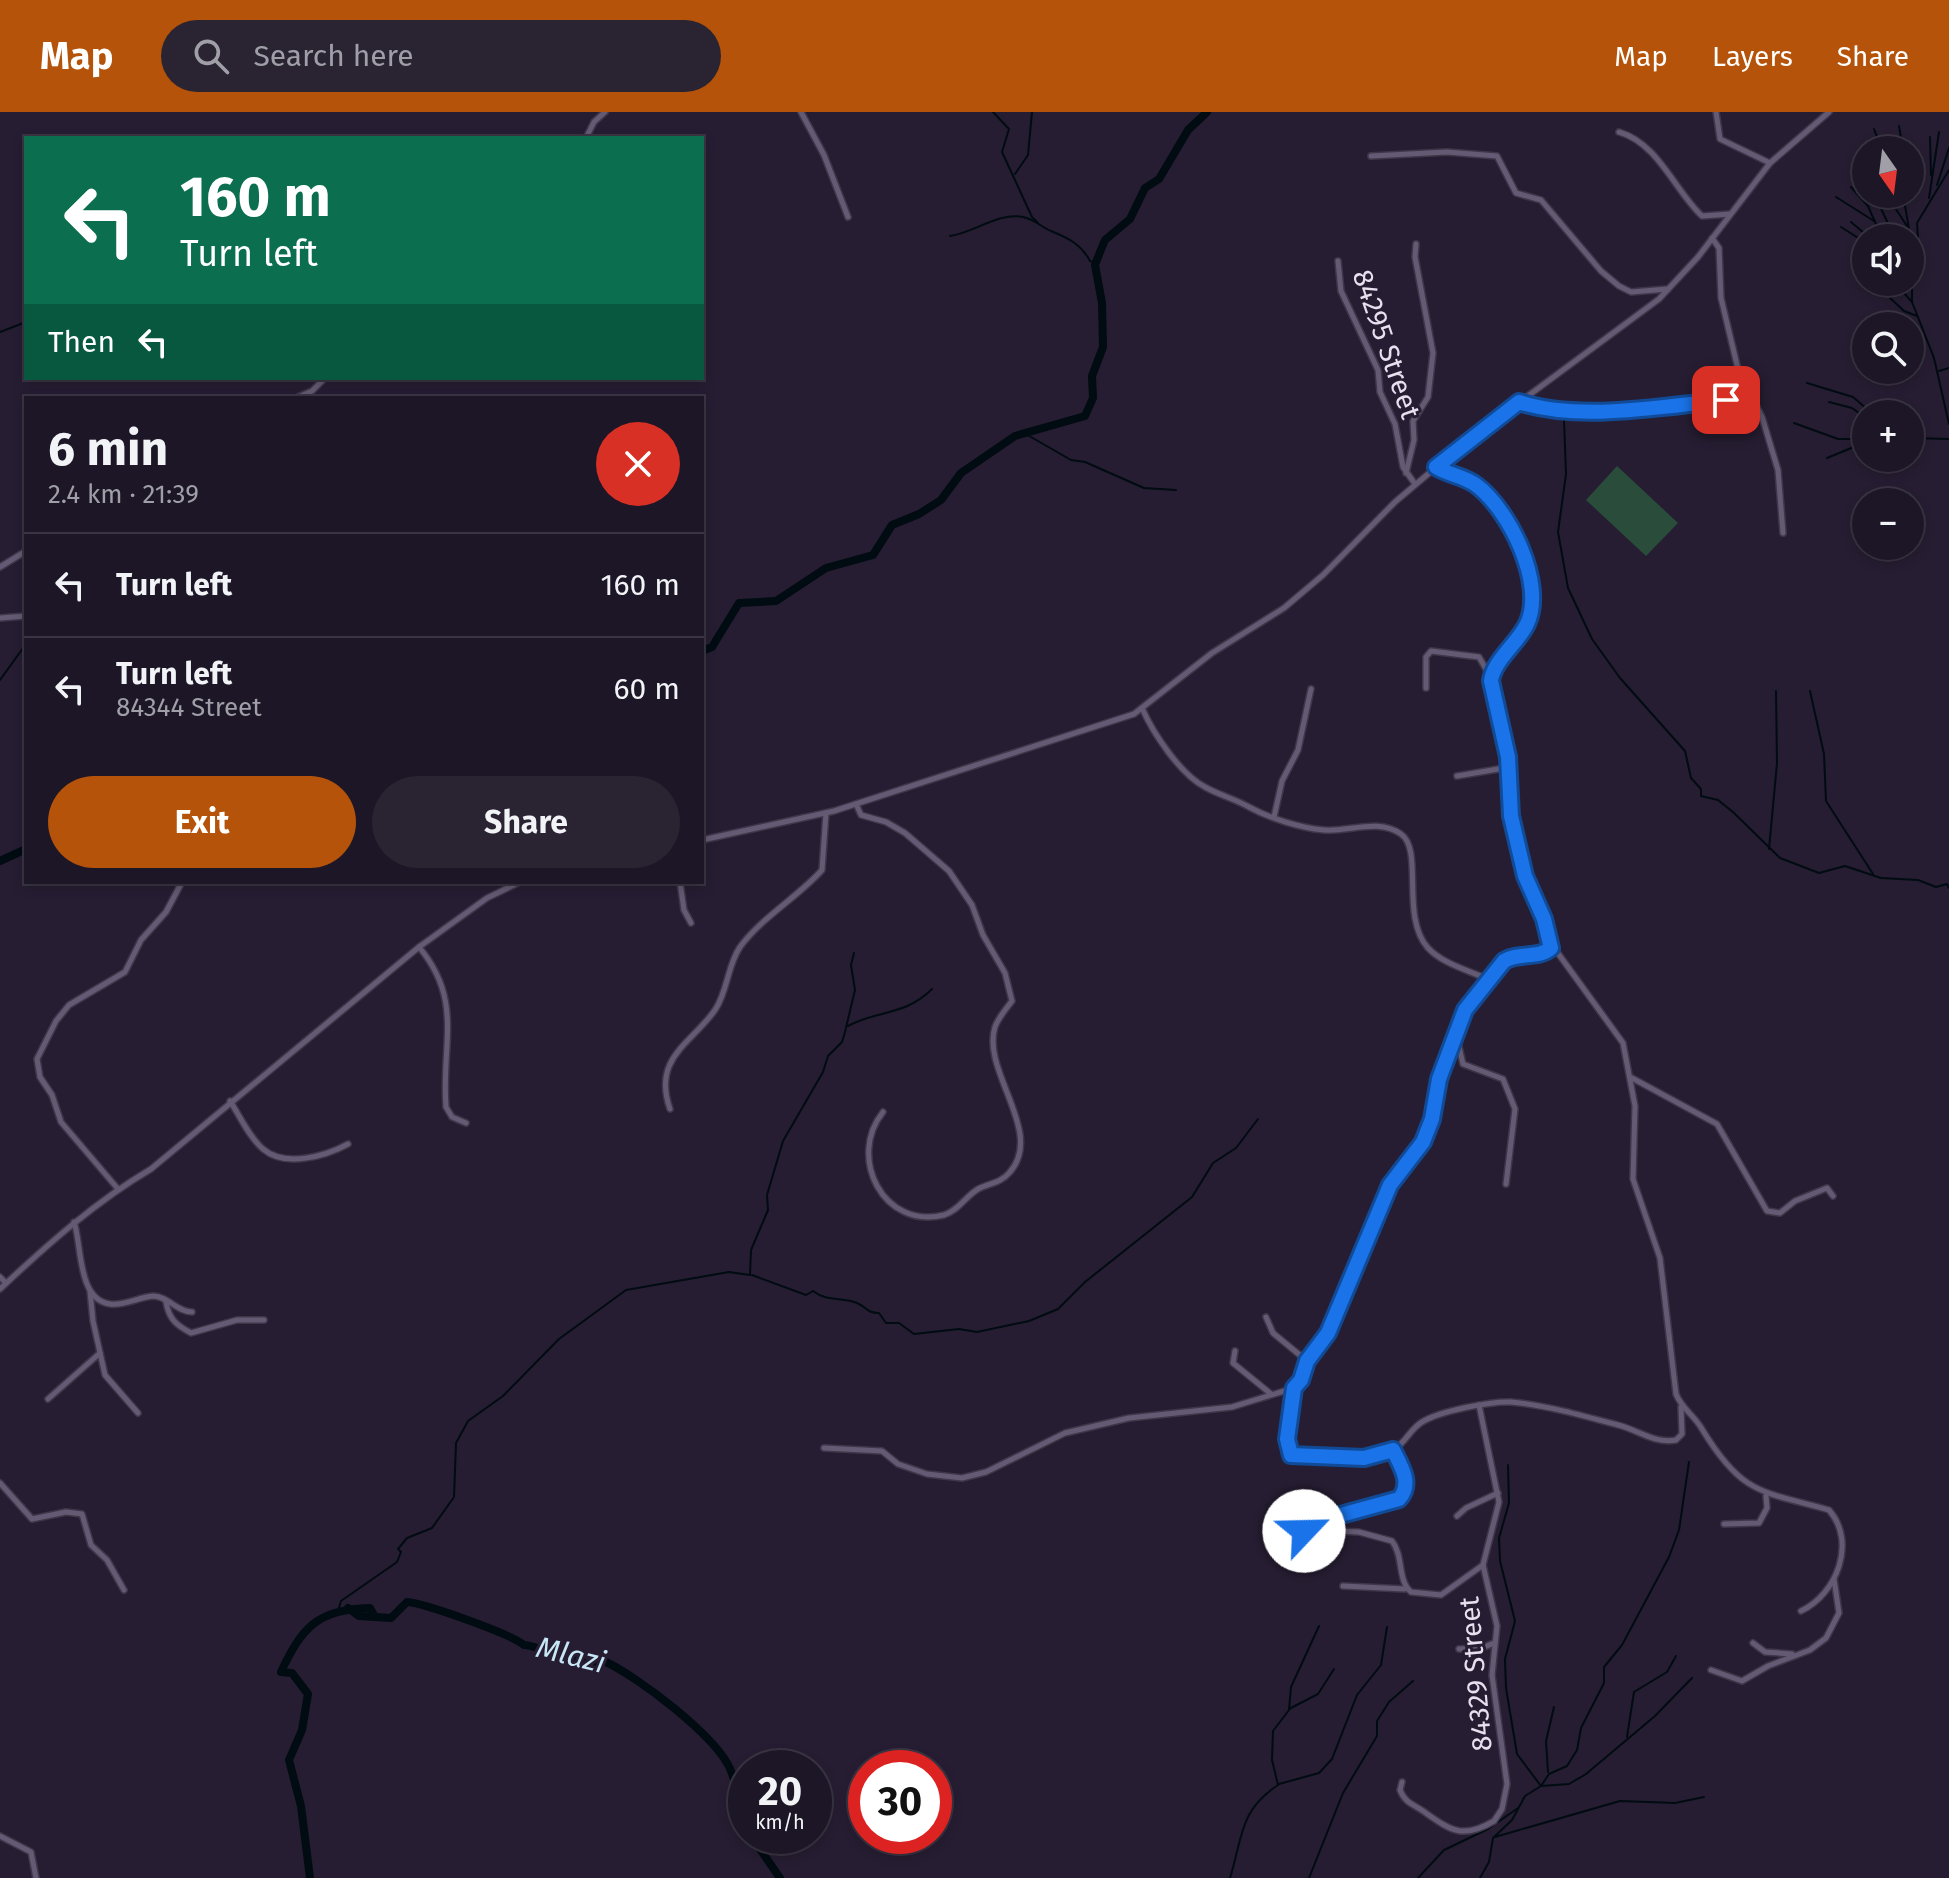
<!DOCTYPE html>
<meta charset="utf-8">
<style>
:root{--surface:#1c1626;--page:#292332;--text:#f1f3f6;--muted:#a09fa7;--line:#3a3543;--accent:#b45309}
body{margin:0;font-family:"Fira Sans",sans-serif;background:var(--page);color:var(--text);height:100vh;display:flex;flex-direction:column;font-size:30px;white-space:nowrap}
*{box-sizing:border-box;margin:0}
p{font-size:26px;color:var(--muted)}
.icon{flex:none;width:44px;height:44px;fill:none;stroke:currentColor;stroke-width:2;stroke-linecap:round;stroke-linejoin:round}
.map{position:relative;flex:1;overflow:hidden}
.sheet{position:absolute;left:24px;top:284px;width:680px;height:488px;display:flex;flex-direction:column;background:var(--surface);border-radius:0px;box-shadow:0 4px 12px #0003,0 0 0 2px var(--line)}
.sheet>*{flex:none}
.guide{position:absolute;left:24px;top:24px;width:680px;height:244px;border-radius:0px;box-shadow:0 4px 12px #0003,0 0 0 2px var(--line);background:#0b6e4f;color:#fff;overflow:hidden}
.needle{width:52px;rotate:166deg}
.buttons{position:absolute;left:1852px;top:24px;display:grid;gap:16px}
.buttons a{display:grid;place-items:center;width:72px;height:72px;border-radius:50%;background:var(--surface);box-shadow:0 4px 12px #0003,0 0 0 2px var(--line);font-size:40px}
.speed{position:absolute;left:728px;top:1638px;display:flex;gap:16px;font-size:40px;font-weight:700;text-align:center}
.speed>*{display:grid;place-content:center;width:104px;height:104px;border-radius:50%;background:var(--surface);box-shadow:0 4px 12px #0003,0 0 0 2px var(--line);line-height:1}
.speed small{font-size:20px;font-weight:400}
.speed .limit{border:12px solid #d22;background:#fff;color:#111}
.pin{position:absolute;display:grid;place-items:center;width:68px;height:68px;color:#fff;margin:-34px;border-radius:16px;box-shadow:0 4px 12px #0006}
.me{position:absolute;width:88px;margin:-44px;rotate:66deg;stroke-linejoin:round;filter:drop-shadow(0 0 6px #0008)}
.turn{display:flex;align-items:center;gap:28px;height:168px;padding:0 24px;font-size:36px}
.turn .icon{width:104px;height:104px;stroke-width:2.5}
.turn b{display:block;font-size:56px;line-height:68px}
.then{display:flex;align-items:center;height:76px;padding:0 24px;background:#0003;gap:16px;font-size:30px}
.round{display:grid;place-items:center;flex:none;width:84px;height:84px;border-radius:42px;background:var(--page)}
.head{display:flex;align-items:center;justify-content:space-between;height:136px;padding:0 24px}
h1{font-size:48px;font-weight:700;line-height:60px}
.button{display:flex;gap:16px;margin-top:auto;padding:16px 24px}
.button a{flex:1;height:92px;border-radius:48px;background:var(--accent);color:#fff;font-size:32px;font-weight:700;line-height:92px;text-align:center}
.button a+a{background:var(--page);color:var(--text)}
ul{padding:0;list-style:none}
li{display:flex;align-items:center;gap:24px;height:104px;padding:0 24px;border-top:2px solid var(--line)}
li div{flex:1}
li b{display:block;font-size:30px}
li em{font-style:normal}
header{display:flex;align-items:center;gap:48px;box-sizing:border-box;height:112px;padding:0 40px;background:var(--accent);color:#fff}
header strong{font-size:38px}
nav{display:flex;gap:44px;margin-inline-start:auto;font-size:28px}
.search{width:560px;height:72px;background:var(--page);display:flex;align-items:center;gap:20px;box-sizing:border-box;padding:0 28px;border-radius:44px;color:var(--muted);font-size:30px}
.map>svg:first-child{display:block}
.green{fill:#294d3a}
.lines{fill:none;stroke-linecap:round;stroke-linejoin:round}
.stream{stroke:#000b12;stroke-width:2}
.river{stroke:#000b12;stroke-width:8}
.minor-casing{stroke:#3e3749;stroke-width:8}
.minor{stroke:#645a73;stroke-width:5}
.route-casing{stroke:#114b97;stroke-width:20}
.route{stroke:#1a73e8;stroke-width:14}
.labels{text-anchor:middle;stroke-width:6;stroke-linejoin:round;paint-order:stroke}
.street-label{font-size:28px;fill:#e6e0ef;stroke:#261d32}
.water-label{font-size:30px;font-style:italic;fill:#c8e7f6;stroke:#261d32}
</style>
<header>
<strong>Map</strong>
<div class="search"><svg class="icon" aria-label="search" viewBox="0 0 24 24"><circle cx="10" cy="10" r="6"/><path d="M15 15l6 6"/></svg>Search here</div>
<nav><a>Map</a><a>Layers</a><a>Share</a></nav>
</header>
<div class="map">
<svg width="1949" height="1766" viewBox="0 0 1949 1766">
<rect width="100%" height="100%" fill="#261d32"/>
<polygon class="green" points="1617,354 1678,411 1646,444 1586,388"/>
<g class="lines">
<g class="stream">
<polyline points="993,0 1009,17 1002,40 1032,105 1038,111"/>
<polyline points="1899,14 1903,38"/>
<polyline points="1874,17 1882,38"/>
<polyline points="1930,25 1931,63"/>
<polyline points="1949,58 1917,111 1920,158 1912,171 1912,190 1934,246 1949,312"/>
<polyline points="1860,60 1866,69"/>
<polyline points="1015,62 1028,43 1032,0"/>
<polyline points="1937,73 1949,36"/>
<polyline points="1851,75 1868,94 1882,126"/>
<polyline points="1874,82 1895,126"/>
<polyline points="1886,82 1907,114"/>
<polyline points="1903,82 1909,117 1915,127"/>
<polyline points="1836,85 1874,109"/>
<polyline points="1929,86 1939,20"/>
<polyline points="1851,110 1870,126"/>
<polyline points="1841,115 1866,131"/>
<path d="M950,124c24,-3 48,-24 73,-19 11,2 18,10 28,14 17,7 30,13 39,30l6,2"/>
<polyline points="1910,147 1919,151"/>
<polyline points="1894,170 1912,190"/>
<polyline points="1874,171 1904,199 1917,204"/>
<polyline points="0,220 26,210"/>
<polyline points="1939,259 1949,256"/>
<polyline points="1807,271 1853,285 1867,297 1867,302"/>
<polyline points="1829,290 1852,296 1863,304 1866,313"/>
<polyline points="1564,308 1566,362 1558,420 1568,476 1592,527 1620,566 1685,639 1691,666 1701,677 1701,684 1718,688 1733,700 1780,746 1819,761 1845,754 1881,766 1918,768 1936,775 1947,772 1949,776"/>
<polyline points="1794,311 1838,327 1866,327"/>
<polyline points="1024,321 1071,348 1085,350 1144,376 1176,378"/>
<polyline points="1910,326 1949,327"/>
<polyline points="1827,346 1866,330"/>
<polyline points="0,568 26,532"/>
<polyline points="1810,579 1824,642 1826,689 1873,762"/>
<polyline points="1769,737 1777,651 1776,579"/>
<path d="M848,914c29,-16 57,-10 84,-37"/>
<path d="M752,1163l54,20 7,-4c14,11 29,6 44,12 10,4 9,10 22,10l7,10h13l15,11 45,-5 18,3 52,-11 29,-12 27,-27 107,-85 21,-34 23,-15 22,-29"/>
<polyline points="1508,1353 1509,1391 1499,1426 1500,1449 1515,1509 1505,1547 1506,1576 1517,1642 1541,1674 1569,1672 1586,1662 1655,1604 1692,1566"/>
<polyline points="338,1499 341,1489 397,1450 401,1440 398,1437 407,1426 432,1416 454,1385 456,1331 468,1309 503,1284 559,1227 626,1178 729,1160 750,1163 751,1138 768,1098 767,1083 783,1029 823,960 828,944 842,930 845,920 855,878 851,853 854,841"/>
<polyline points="1289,1597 1318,1582 1334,1557"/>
<polyline points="1627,1625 1634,1580 1667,1560 1676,1544"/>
<polyline points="1548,1660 1546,1629 1554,1595"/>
<polyline points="1279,1672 1319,1661 1332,1647 1357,1583 1381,1553 1387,1515"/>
<polyline points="1495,1725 1620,1689 1675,1691 1704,1685"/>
<path d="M1230,1766c13,-42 9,-67 48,-93l-6,-25 1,-29 16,-21 2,-23 28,-61"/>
<polyline points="1309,1766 1343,1681 1377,1624 1377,1609 1389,1590 1413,1569"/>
<polyline points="1418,1766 1444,1738 1488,1717 1518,1696"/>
<polyline points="1480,1766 1489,1750 1493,1726 1512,1708 1525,1684 1541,1674 1549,1662 1567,1654 1577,1638 1581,1616 1604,1571 1604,1555 1622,1533 1669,1445 1679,1418 1689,1350"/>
</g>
<g class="river">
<polyline points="702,539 712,535 739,491 776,489 826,456 873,443 892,413 919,402 941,388 961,361 1015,324 1085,304 1093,286 1092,264 1103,235 1102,191 1095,153 1100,140 1105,128 1130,107 1145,76 1159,67 1188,18 1207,0"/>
<polyline points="0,749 26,737"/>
<polyline points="348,1496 359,1504 375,1505"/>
<polyline points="751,1724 780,1766"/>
<path d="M310,1766l-9,-72 -12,-46 13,-30 6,-36 -16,-21 -11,-1c21,-45 37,-63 89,-64l5,9 16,1 16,-16c17,1 104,32 117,43 6,-1 59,18 72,22l8,-6c33,15 114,76 127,110 7,17 8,37 15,54"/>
</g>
<defs>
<g id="minor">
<polyline points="801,0 824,43 848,105"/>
<polyline points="1716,0 1720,27 1770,51"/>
<path d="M1619,20c39,11 56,59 83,84l28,-2"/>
<polyline points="586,26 594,10 605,0"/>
<polyline points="1371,44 1447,40 1497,44 1516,81 1541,88 1601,159 1619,174 1631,180 1668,177"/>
<polyline points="1712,126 1719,136 1721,186 1738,257 1762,305 1778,358 1783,421"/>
<polyline points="1338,149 1341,179 1378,258 1380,280 1395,312 1403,355 1415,372"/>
<polyline points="296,286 312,279 325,266"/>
<path d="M1519,290c66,22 165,3 233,-6"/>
<polyline points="1406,361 1414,328 1413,309 1428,285 1433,241 1415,145 1416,132"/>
<polyline points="0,455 26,439"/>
<polyline points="0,506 26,504"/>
<polyline points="1426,576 1426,545 1431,539 1479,545 1490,564"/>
<path d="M1142,596c11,25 38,66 63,79 14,8 30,12 44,20 20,11 51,21 75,23 25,2 54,-12 77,4 23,16 -1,83 27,114 15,16 40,22 59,31"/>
<polyline points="1457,664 1510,655"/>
<path d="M856,692l5,11 25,7 19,11 44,38 23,34 11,30 22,38 7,28c-6,8 -14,17 -17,26 -14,44 50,105 15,145 -9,11 -20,11 -32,17 -12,7 -20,22 -34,26 -61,15 -97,-58 -61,-103"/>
<polyline points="1274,705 1282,669 1298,638 1311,577"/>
<polyline points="702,728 834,699 1134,602 1212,541 1284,496 1323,463 1395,390 1467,329 1659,187 1698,145 1770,51 1829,0"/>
<polyline points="680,770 684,798 691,811"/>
<path d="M1552,833l71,98 12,63 -2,73 27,79 16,136c6,15 18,21 26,35 40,66 59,62 127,81 28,32 8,84 -28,101"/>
<path d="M419,835c45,54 22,97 27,160l6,10 14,6"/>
<polyline points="1456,922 1463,952 1503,967 1515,997 1506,1072"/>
<polyline points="1632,966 1717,1012 1767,1099 1780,1101 1795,1089 1827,1076 1833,1084"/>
<path d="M230,989c10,15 19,36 33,48 22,19 63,7 85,-5"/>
<path d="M670,997c-18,-51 21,-65 45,-99 13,-19 12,-44 25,-63 22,-30 58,-50 82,-77l4,-57"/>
<polyline points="118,1077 61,1010 52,983 40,965 37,947 56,909 69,893 125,860 141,828 166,800 182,770"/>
<path d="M74,1110c8,22 3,78 36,82 14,2 29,-7 43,-8 15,0 24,16 39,16"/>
<polyline points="0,1165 6,1171"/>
<path d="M0,1177c47,-44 95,-87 151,-120l268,-222 68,-49 33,-16"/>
<polyline points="90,1179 93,1209 105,1263 138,1301"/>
<path d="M166,1190c3,17 10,23 25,31l46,-13h27"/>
<polyline points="1266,1205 1273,1221 1307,1249"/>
<polyline points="1235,1239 1233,1251 1271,1282"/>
<path d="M1294,1277l-7,50 2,13 6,4c30,1 69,8 97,-5 13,-7 18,-22 30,-29 18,-11 69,-21 89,-20 35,3 73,14 107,23 20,5 37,19 58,15l6,-6 -1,-27"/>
<polyline points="48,1287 100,1241"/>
<path d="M824,1336l58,3 16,13 29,10 35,4 24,-6 79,-39 64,-15 103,-11 62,-19 13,-27 21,-28 62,-148 33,-43 9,-23 7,-40 26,-69 39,-49 13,-6 28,-2 6,-5 -7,-29 -19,-43 -14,-60 -3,-59 -17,-76c2,-21 27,-38 36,-57 19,-41 -18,-114 -51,-139 -12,-9 -27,-10 -40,-18"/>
<polyline points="0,1371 32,1407 66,1400 82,1402 91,1433 107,1448 124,1478"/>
<polyline points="1457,1404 1466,1396 1498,1381"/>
<path d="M1335,1405l-4,8 4,6 24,1 33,9c12,15 5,39 19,51l30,3 42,-30"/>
<polyline points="1724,1412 1759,1411 1767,1396 1766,1384"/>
<polyline points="1305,1423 1308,1412 1403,1384 1406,1369 1393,1338"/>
<polyline points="1343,1474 1405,1477"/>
<polyline points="1753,1531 1765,1540 1792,1542"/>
<polyline points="1459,1537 1482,1536 1494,1531"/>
<polyline points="1711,1558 1742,1569 1768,1554 1810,1538 1826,1526 1839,1501 1834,1467"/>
<path d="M1402,1670l-2,8c5,13 13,14 23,21 27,19 39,29 71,10l8,-12 5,-25 -15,-109 5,-49 -14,-61 16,-63 -20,-97"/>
<polyline points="0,1724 31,1740 36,1766"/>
</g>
</defs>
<use href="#minor" class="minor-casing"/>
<use href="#minor" class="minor"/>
</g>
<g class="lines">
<defs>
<path id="route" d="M1304,1419l4,-7 91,-25c14,-15 2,-33 -6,-49l-29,8 -73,-3 -4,-16 7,-51 7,-8 6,-19 21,-28 62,-148 33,-43 9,-23 7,-40 26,-69 39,-49c14,-9 35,-2 47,-13l-7,-29 -19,-43 -14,-60 -3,-59 -17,-76c2,-20 27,-38 36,-57 19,-40 -18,-115 -51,-139 -12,-9 -27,-10 -40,-18l83,-65c61,20 144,4 207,-2"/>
</defs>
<use href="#route" class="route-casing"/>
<use href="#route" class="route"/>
</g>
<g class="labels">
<g class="street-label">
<text transform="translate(1387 232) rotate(71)" y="10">84295 Street</text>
<text transform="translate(1475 1562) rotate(-95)" y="10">84329 Street</text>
</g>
<g class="water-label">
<text transform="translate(571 1543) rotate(14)" y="10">Mlazi</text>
</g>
</g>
</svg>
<div class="buttons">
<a><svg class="needle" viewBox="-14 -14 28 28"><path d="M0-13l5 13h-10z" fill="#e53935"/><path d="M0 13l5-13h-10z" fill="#a09fa7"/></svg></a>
<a><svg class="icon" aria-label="sound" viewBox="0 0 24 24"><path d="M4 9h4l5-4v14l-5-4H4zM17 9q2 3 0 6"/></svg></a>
<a><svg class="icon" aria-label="search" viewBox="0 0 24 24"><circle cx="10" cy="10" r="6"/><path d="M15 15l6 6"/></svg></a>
<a>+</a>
<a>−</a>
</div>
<div class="speed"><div>20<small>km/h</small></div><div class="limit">30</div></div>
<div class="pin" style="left:1726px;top:288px;background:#d93025"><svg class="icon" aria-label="arrive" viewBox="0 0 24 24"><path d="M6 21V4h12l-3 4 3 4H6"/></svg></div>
<svg class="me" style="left:1304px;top:1419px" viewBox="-20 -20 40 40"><circle r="19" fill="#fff"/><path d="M0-13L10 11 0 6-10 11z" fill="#1a73e8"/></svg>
<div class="guide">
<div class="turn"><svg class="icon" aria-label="left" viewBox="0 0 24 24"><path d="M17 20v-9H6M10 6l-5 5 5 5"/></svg><div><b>160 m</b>Turn left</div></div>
<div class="then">Then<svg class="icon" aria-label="left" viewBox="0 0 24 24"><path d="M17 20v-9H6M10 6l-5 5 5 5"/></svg></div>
</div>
<section class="sheet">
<div class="head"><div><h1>6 min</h1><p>2.4 km · 21:39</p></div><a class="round" style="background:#d93025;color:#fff"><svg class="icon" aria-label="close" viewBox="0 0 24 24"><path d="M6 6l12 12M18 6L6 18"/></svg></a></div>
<ul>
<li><svg class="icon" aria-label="left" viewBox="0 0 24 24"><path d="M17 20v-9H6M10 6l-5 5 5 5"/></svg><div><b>Turn left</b></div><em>160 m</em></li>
<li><svg class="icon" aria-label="left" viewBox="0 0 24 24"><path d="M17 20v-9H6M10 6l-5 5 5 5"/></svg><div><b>Turn left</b><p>84344 Street</p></div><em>60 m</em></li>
</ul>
<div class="button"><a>Exit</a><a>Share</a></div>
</section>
</div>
